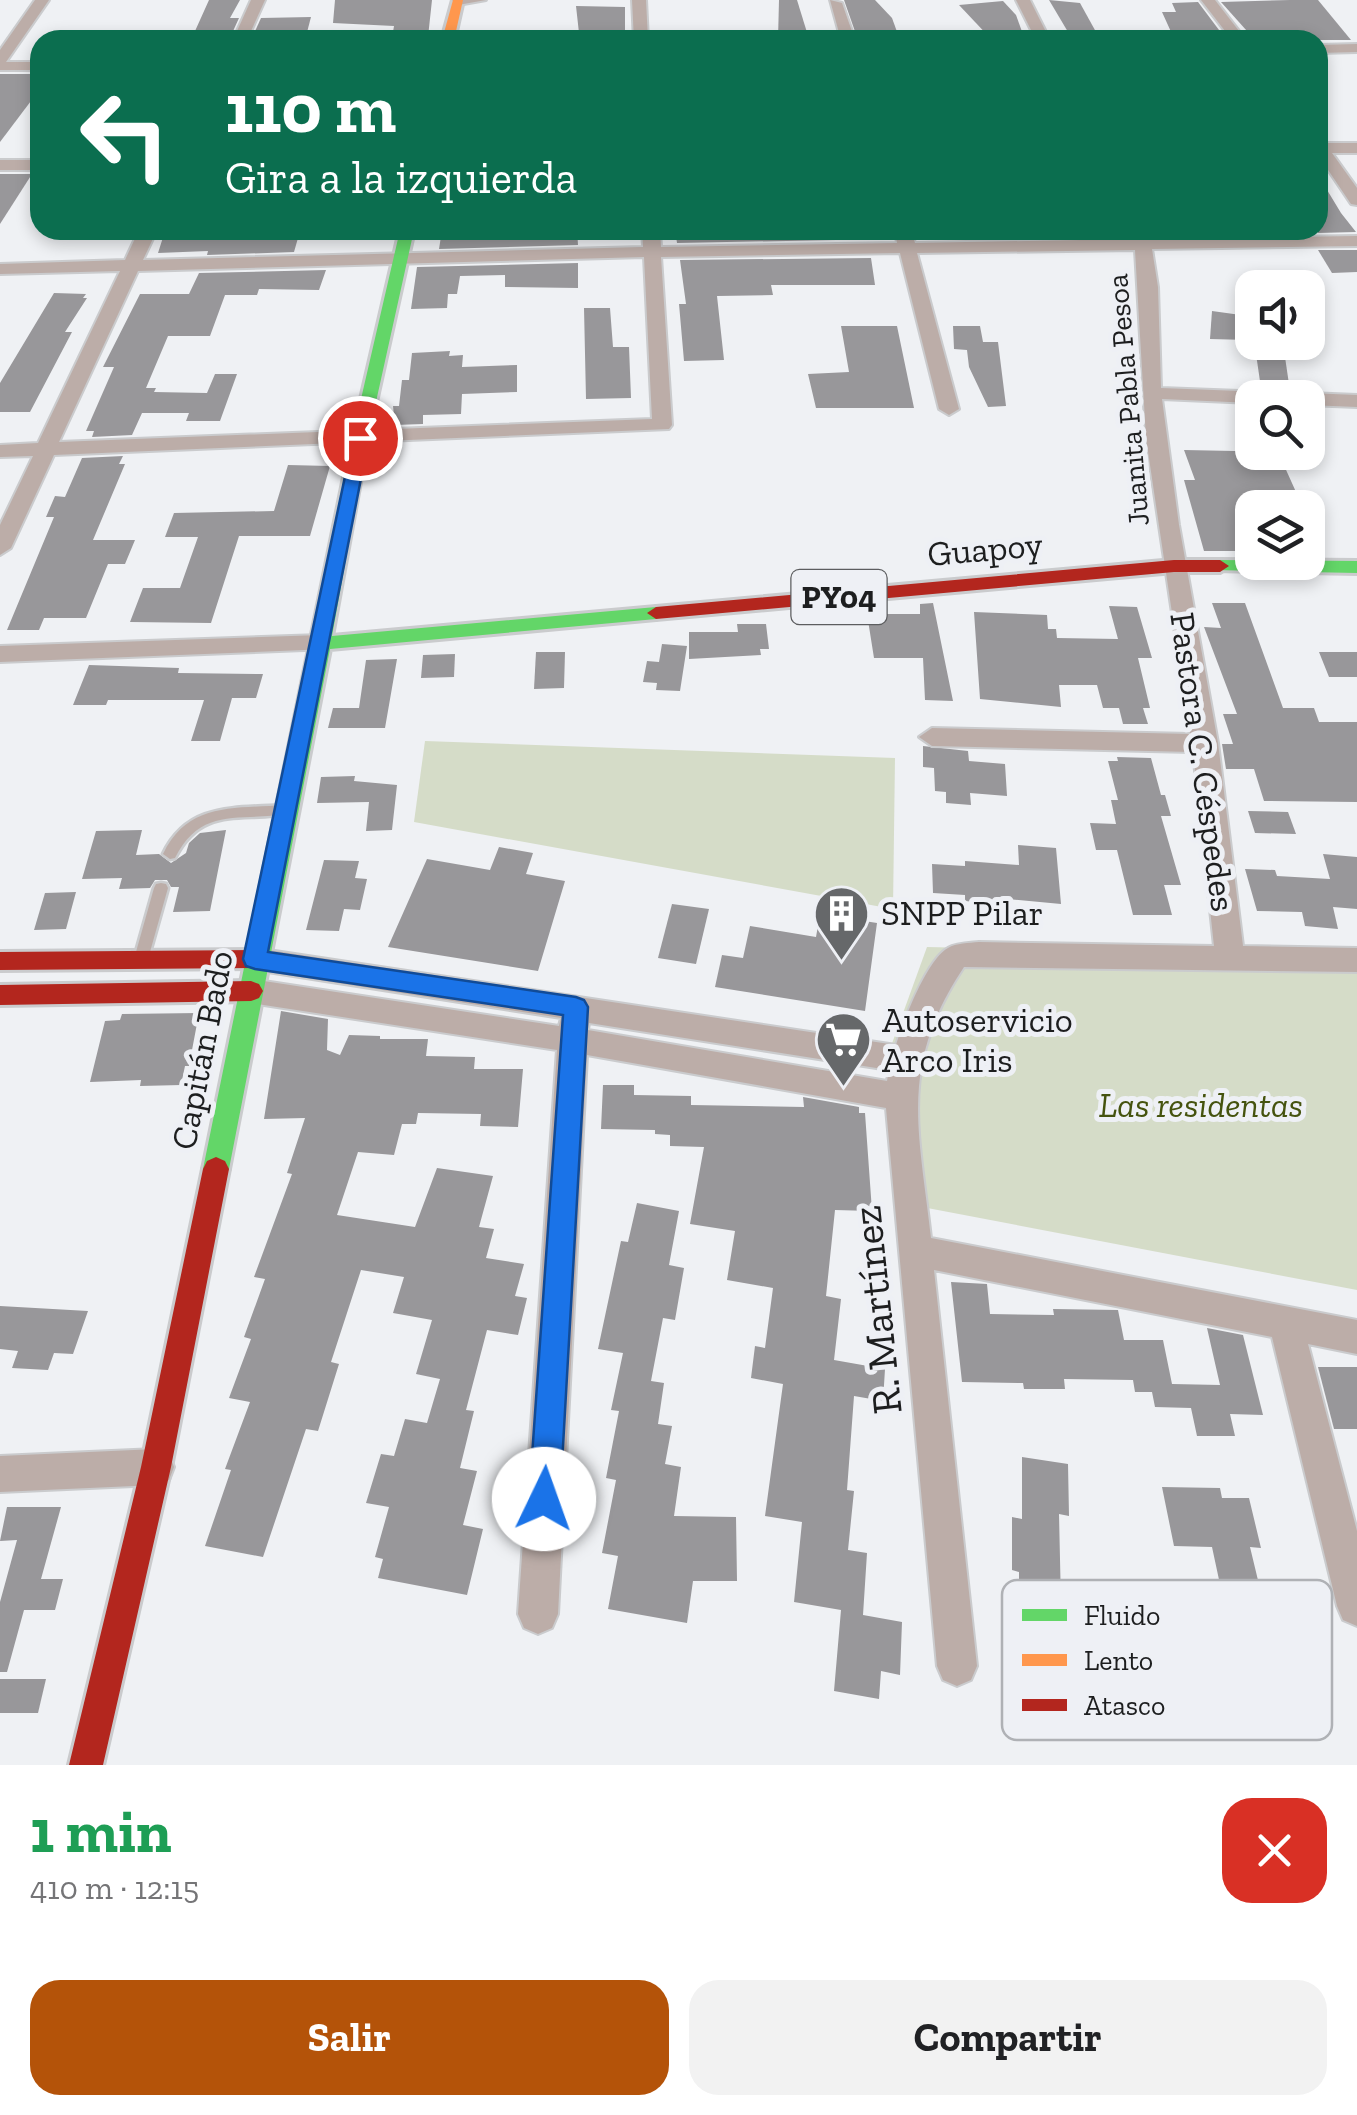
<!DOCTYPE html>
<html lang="es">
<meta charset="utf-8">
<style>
:root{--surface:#fff;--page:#f2f2f2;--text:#202124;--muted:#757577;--accent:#b45309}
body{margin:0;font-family:"Zilla Slab",serif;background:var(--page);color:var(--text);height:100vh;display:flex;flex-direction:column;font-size:38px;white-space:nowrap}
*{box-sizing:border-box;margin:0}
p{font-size:32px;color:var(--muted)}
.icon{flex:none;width:55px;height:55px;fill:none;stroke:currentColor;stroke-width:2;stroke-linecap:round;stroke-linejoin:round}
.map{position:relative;height:1765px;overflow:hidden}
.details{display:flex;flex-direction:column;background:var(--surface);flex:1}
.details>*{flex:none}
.banner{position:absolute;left:30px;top:30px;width:1298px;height:210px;border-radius:30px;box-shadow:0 5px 15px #0003;background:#0b6e4f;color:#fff;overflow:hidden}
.tools{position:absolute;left:1235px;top:270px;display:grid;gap:20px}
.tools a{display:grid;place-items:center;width:90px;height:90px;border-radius:20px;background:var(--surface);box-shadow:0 5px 15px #0003;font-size:50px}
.pin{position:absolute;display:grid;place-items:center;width:85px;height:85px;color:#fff;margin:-42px;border:5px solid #fff;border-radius:50%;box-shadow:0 2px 10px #0007}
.me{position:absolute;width:110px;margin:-55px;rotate:3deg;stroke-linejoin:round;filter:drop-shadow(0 0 8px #0008)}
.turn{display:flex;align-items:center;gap:35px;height:210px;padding:0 30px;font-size:45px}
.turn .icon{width:130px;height:130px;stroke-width:2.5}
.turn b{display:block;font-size:70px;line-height:85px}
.round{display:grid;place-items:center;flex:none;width:105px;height:105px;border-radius:30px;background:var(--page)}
.overview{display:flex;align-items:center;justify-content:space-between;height:170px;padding:0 30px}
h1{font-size:60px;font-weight:700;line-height:75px;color:#1e9e55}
.cta{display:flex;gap:20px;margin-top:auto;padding:20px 30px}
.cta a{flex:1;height:115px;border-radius:30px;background:var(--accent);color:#fff;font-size:40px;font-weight:700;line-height:115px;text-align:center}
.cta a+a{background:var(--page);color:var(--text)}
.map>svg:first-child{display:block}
.green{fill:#d5dcc8}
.building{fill:#98979a}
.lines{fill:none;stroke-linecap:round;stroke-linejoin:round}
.lane-casing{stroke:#cacbcd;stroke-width:5}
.street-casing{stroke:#cacbcd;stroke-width:4}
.fast-casing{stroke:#cacbcd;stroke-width:6}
.slow-casing{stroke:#cacbcd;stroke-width:6}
.jam-casing{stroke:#cacbcd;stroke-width:6}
.lane{fill:#bcada8;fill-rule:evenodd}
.street{fill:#bcada8;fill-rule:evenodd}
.fast{fill:#63d668;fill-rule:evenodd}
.slow{fill:#ff974d;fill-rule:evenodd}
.jam{fill:#b3261e;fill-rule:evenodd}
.route{fill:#1a73e8;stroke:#114b97;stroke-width:2.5}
.labels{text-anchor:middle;stroke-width:10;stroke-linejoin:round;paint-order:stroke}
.far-street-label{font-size:30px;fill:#1d1e1f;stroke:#eef0f5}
.shield{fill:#eef0f5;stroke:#5c5d5f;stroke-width:2.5}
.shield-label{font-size:32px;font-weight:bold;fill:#1d1e1f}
.street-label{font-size:35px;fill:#1d1e1f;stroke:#eef0f5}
.poi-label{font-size:35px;fill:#1d1e1f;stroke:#eef0f5;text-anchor:start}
.park-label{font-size:35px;font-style:italic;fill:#45530e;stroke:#eef0f5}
.near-street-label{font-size:42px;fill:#1d1e1f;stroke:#eef0f5}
.key{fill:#eef0f5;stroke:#afb1b5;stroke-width:2.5}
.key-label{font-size:28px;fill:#1d1e1f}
</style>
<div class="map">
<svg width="1357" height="1765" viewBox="0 0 1357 1765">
<rect width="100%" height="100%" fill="#eff1f4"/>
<g class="green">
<polygon points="425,741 895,758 893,909 414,822"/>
<polygon points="927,947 1357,956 1357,1290 901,1203 890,1049"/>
</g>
<g class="building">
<polygon points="209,0 240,0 230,18 239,18 229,40 191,40"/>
<polygon points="335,0 432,0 428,37 392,38 394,26 333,23"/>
<polygon points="779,0 797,0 809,39 778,40"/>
<polygon points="844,0 875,0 892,18 900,40 858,40"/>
<polygon points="1049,0 1080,3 1096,32 1068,32"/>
<polygon points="1290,0 1318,0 1351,40 1255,40 1221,2"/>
<polygon points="1003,1 1016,15 1025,40 992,40 959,5"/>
<polygon points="1198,2 1222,34 1172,34 1162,12 1176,12 1172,3"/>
<polygon points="576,6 625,7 625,40 604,40 605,32 579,33"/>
<polygon points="311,17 305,40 251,40 261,18"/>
<polygon points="0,74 40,74 40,89 0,142"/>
<polygon points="0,174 32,174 0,224"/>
<polygon points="1318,175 1341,213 1356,232 1318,233"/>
<polygon points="442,230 577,230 578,245 439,249"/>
<polygon points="675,230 836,230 836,240 677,243"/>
<polygon points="165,231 211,230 300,231 294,252 207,255 208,251 158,253"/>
<polygon points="1318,250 1357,250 1357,272 1332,273"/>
<polygon points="871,258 875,285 771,285 773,295 717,296 724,360 684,361 679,304 686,304 680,260"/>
<polygon points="578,263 578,288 505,287 505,275 460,276 457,294 448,294 447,308 411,309 417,267"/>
<polygon points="326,270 319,290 259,289 257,295 225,295 210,336 168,336 146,388 156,388 154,392 207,393 215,374 237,374 220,421 186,421 189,413 142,413 132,435 92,437 94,431 86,431 114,367 103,367 140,294 189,294 199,273"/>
<polygon points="54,293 86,294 83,298 87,298 65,332 72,332 30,412 0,412 0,383"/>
<polygon points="584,308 610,308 613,347 629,347 631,398 586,399"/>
<polygon points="1212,311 1248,316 1248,340 1210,339"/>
<polygon points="841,326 897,326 914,408 816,408 808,374 849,372"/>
<polygon points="953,326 980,326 983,342 998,342 1006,406 988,407 969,367 967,350 954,349"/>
<polygon points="450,351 449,356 463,355 462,367 517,365 517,392 462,394 461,414 423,415 423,424 395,425 393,406 399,406 402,380 409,380 412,353"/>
<polygon points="1256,354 1285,357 1290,391 1261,388"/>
<polygon points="1184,450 1278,452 1296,492 1290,492 1294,508 1252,508 1252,551 1204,551 1184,480 1195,480"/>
<polygon points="123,456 119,464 125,464 93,540 135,540 125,564 108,564 86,618 44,618 39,630 7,630 54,517 46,517 55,496 65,497 82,458"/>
<polygon points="288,465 330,466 310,536 239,536 211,623 130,622 143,588 180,588 198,537 165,537 174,513 274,511"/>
<polygon points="933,603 953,701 925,700 923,658 874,658 867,614 920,614 920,604"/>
<polygon points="1212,603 1245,603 1283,708 1314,708 1319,722 1357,722 1357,802 1264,801 1254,769 1226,769 1222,744 1233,744 1223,714 1237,714 1204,627 1221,628"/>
<polygon points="1109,606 1137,607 1152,658 1138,658 1150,708 1143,708 1148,724 1123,724 1119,708 1103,708 1097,685 1059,685 1061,707 980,699 974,612 1047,615 1048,629 1056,629 1057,638 1118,639"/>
<polygon points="737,624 766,624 769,649 760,649 761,655 689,659 689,632 738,632"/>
<polygon points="662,644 687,646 680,691 656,690 657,683 643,682 647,661 659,662"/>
<polygon points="536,652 565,652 564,688 534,689"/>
<polygon points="1319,652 1357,652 1357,677 1329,677"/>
<polygon points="455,654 454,677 421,678 423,655"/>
<polygon points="397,659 385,728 328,728 333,708 359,708 366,660"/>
<polygon points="89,665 179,668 178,673 263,674 256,698 232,698 220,741 191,741 204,700 108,700 106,705 73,705"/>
<polygon points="923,746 968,751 969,761 1005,764 1007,796 970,793 971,805 946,803 946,792 935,791 934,768 923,767"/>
<polygon points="1117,757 1151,758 1161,795 1165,795 1171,816 1161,816 1181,885 1164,885 1172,915 1133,915 1117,850 1096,850 1090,823 1116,824 1111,800 1118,800 1108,761 1118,761"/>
<polygon points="355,776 354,781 397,785 392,830 366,831 369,802 317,803 321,777"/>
<polygon points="1248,811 1288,812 1296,834 1255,833"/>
<polygon points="142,830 136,855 159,854 171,863 186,853 189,843 200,833 226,830 210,911 173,912 179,887 171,887 167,880 155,880 150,888 119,889 122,878 82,879 96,831"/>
<polygon points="1018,845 1056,848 1061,904 1007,899 1008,905 965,901 965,895 933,893 932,864 965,866 965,861 1019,865"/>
<polygon points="499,847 533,853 526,874 565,881 538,971 388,947 427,859 490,870"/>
<polygon points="1323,854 1357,857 1357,909 1333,907 1338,929 1305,926 1302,912 1257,911 1245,869 1275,870 1277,876 1330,879"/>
<polygon points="324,860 359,861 355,878 367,879 360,910 344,909 339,931 306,930"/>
<polygon points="76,892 66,929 34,930 45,893"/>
<polygon points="672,904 709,909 696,964 658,958"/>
<polygon points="820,914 877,923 865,1011 715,987 722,955 743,958 750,926 816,937"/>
<polygon points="281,1011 328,1019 327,1050 340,1055 349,1035 380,1036 380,1039 428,1039 426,1056 475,1057 474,1069 523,1069 518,1127 480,1126 481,1114 418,1113 416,1124 402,1124 394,1155 358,1152 337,1215 415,1227 437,1168 493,1176 479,1227 494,1229 486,1258 524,1264 515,1296 527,1298 518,1335 487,1330 466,1410 474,1411 460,1468 477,1471 463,1525 483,1529 467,1595 378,1578 383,1559 375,1557 389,1507 366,1503 381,1454 394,1456 405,1419 427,1423 440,1379 416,1374 432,1320 393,1313 404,1277 361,1270 331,1362 339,1364 318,1431 306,1429 263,1557 205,1546 231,1470 225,1469 250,1402 229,1398 251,1339 244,1337 265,1279 254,1277 292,1174 287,1173 305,1118 264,1119"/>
<polygon points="199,1013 189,1066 185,1066 181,1085 140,1086 141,1080 90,1082 105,1021 120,1020 122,1014"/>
<polygon points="603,1085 634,1085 634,1095 691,1096 691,1105 804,1107 803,1097 859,1107 859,1113 865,1113 872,1211 835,1210 826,1296 841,1299 834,1360 885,1369 883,1401 854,1396 847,1490 854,1491 848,1550 867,1553 863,1615 902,1622 900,1675 881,1671 879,1699 834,1691 841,1610 794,1602 802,1522 765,1516 783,1384 751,1378 755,1346 765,1348 773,1288 727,1280 735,1231 690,1224 704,1147 670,1146 670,1135 655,1134 655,1130 601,1129"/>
<polygon points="637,1203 679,1211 669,1265 684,1268 675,1320 663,1318 651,1381 664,1383 658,1424 672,1426 665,1464 681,1467 674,1516 736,1517 737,1581 693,1581 687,1623 608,1609 618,1556 602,1553 616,1480 606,1478 619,1411 611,1410 623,1353 598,1349 621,1241 628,1242"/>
<polygon points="951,1282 987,1284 990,1314 1054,1315 1053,1309 1118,1310 1124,1340 1163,1340 1172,1384 1220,1385 1207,1328 1243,1335 1263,1415 1230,1414 1235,1436 1197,1436 1191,1408 1155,1407 1152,1392 1135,1392 1133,1380 1064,1379 1065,1389 1024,1389 1023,1383 962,1382"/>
<polygon points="0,1306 88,1311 73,1354 54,1353 48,1370 12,1368 18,1351 0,1349"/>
<polygon points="1318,1367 1357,1367 1357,1429 1334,1429"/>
<polygon points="1022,1457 1068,1464 1069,1516 1059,1514 1061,1604 1068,1605 1069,1662 1019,1654 1019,1572 1012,1570 1012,1517 1022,1519"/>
<polygon points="1162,1487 1220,1488 1222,1498 1249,1498 1261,1548 1250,1547 1269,1626 1287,1626 1301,1688 1242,1687 1212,1547 1174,1546"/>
<polygon points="7,1507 61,1507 41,1579 63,1579 55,1610 24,1610 7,1672 0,1672 0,1602 17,1540 0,1541"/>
<polygon points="0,1679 46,1679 38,1713 0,1713"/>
</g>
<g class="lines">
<defs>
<g id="lane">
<path d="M285,805l5,2 2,3 -2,3c-48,10 -88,-9 -115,45l-5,1 -7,-5c25,-52 71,-45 122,-49z"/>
<polygon points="161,883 166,884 168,888 148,959 146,963 136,963 134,959 154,888 156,884"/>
</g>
<g id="street">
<polygon points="35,0 49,0 6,62 40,62 40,70 0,70 0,50"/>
<polygon points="251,0 265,0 247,40 233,40"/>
<polygon points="452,0 486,0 458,5"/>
<polygon points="632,0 646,0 648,40 634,40"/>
<polygon points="830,0 842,3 855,40 841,40"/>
<polygon points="1016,0 1030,0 1050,40 1036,40"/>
<polygon points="1201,0 1215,0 1246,40 1232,40"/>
<polygon points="1357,44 1357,52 1318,53 1318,45"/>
<polygon points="1318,139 1325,143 1357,143 1357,153 1332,153 1357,188 1357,205 1351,204 1318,155"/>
<rect x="0" y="160" width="40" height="10"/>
<path d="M139,230h18l-14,30 500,-13 -1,-17h18l1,17 236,-4 -2,-13h16l4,13 217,-4 -4,-9h18l3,9 208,-3v10l-205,3 6,38 3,101 105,4 10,6h-24v5l-90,-4 17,126 39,218 25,203 114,2v24l-393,-5c-66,99 -45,162 -33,271l426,82v34l-49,-10 49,187v95l-14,-6 -6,-14 -65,-269 -338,-67 43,396 -6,14 -14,6 -14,-6 -6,-14 -51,-558 -299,-53 -29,559 -6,14 -14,6 -14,-6 -6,-14 39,-564 -306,-47 -10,-4 -5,-8 5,-8 10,-4 308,47 2,-8 -306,-48 -10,-3 -4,-8 4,-8 10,-3 641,97c7,-23 31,-86 52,-97 8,-5 21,-5 31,-6l235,4 -21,-194 -261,-6 -13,-9 13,-9 258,6 -44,-296 -11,-188 -218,3 42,156 -10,6 -10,-6 -39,-156 -239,4 11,168 -3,4 -615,26 -43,93 -11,7v-30l33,-69 -33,1v-12l38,-2 82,-172 -120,3v-10l125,-4zM644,257l8,162 -593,23 79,-171zM589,1023l300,47 -2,11 -299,-51z"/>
<polygon points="1308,393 1357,395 1357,407 1308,405 1308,398 1299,398"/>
<polygon points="321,635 333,643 329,649 0,662 0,646"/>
<polygon points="156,1449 169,1454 174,1467 169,1480 156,1485 0,1492 0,1456"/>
</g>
<g id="fast">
<polygon points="400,230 414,230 368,438 332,636 656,607 665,613 656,619 330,649 229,1169 225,1177 216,1181 207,1177 203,1169 352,438"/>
<polygon points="1220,560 1357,561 1357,573 1214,570 1211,566"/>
</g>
<polygon id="slow" points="453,0 463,0 454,40 442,40"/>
<g id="jam">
<polygon points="1174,560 1220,560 1229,566 1220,572 1174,572 656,619 647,613 656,607"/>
<polygon points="255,950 263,952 267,959 263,966 255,968 0,970 0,952"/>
<polygon points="251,981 259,984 263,991 259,998 251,1001 0,1005 0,985"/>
<polygon points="216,1157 225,1161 229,1169 171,1467 103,1765 69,1765 141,1467 203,1169 207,1161"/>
</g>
</defs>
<use href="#lane" class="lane-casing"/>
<use href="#street" class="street-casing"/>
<use href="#fast" class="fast-casing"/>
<use href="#slow" class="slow-casing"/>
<use href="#jam" class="jam-casing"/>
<use href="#lane" class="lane"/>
<use href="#street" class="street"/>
<use href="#fast" class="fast"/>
<use href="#slow" class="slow"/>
<use href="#jam" class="jam"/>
</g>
<polygon class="route" points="354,434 369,438 268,952 576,997 584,1000 588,1007 560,1499 555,1510 544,1515 533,1510 529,1499 563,1015 255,969 246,966 243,959"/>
<defs>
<symbol id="building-pin" viewBox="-11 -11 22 30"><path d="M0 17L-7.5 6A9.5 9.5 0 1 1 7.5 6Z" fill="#66686a" stroke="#eef0f5"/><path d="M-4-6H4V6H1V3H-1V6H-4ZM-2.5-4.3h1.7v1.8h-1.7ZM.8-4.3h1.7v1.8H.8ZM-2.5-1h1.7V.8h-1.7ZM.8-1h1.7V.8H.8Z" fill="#fff"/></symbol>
<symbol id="supermarket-pin" viewBox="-11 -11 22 30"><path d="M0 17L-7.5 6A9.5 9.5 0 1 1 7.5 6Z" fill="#66686a" stroke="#eef0f5"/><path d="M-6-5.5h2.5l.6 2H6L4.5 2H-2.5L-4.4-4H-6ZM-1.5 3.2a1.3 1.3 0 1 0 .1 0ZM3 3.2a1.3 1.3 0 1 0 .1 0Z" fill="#fff"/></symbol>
</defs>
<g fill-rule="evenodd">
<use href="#building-pin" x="810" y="882" width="63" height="86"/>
<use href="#supermarket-pin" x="812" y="1008" width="63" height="86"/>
</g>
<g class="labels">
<g class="far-street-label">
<text transform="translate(1128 400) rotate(-95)" y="10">Juanita Pabla Pesoa</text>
</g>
<rect class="shield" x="791.5" y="570" width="95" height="54" rx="8"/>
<g class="shield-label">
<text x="839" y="608">PY04</text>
</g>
<g class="street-label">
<text transform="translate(985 549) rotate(-5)" y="12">Guapoy</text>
<text transform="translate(1203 762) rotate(82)" y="12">Pastora C. Céspedes</text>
<text transform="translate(202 1050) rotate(-79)" y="12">Capitán Bado</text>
</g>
<g class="poi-label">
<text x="881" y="925">SNPP Pilar</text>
<text x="882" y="1032">Autoservicio<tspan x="882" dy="40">Arco Iris</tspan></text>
</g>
<g class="park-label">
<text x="1201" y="1117">Las residentas</text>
</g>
<g class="near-street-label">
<text transform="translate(876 1310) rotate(-96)" y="15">R. Martínez</text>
</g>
</g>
<rect x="1002" y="1580" width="330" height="160" rx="15" class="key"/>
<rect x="1022" y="1609" width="45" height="12" fill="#63d668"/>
<rect x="1022" y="1654" width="45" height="12" fill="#ff974d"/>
<rect x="1022" y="1699" width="45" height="12" fill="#b3261e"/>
<g class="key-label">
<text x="1084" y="1625">Fluido</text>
<text x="1084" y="1670">Lento</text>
<text x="1084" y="1715">Atasco</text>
</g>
</svg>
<div class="tools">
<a><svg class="icon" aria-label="sound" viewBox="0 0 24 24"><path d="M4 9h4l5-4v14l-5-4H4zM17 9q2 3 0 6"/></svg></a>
<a><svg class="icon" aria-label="search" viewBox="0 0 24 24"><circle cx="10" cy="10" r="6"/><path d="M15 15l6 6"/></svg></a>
<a><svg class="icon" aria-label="layers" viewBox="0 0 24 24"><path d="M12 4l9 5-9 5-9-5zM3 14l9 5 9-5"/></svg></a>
</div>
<div class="pin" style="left:360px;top:438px;background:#d93025"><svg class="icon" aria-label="arrive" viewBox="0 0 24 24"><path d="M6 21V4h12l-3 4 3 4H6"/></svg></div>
<svg class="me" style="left:544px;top:1499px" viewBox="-20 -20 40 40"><circle r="19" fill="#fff"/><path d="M0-13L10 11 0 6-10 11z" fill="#1a73e8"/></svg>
<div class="banner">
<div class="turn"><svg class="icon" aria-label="left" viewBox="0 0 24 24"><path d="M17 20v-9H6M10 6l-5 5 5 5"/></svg><div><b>110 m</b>Gira a la izquierda</div></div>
</div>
</div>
<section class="details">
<div class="overview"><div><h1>1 min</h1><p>410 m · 12:15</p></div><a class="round" style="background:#d93025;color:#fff"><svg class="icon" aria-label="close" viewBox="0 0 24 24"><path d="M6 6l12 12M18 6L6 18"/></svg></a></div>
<div class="cta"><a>Salir</a><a>Compartir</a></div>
</section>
